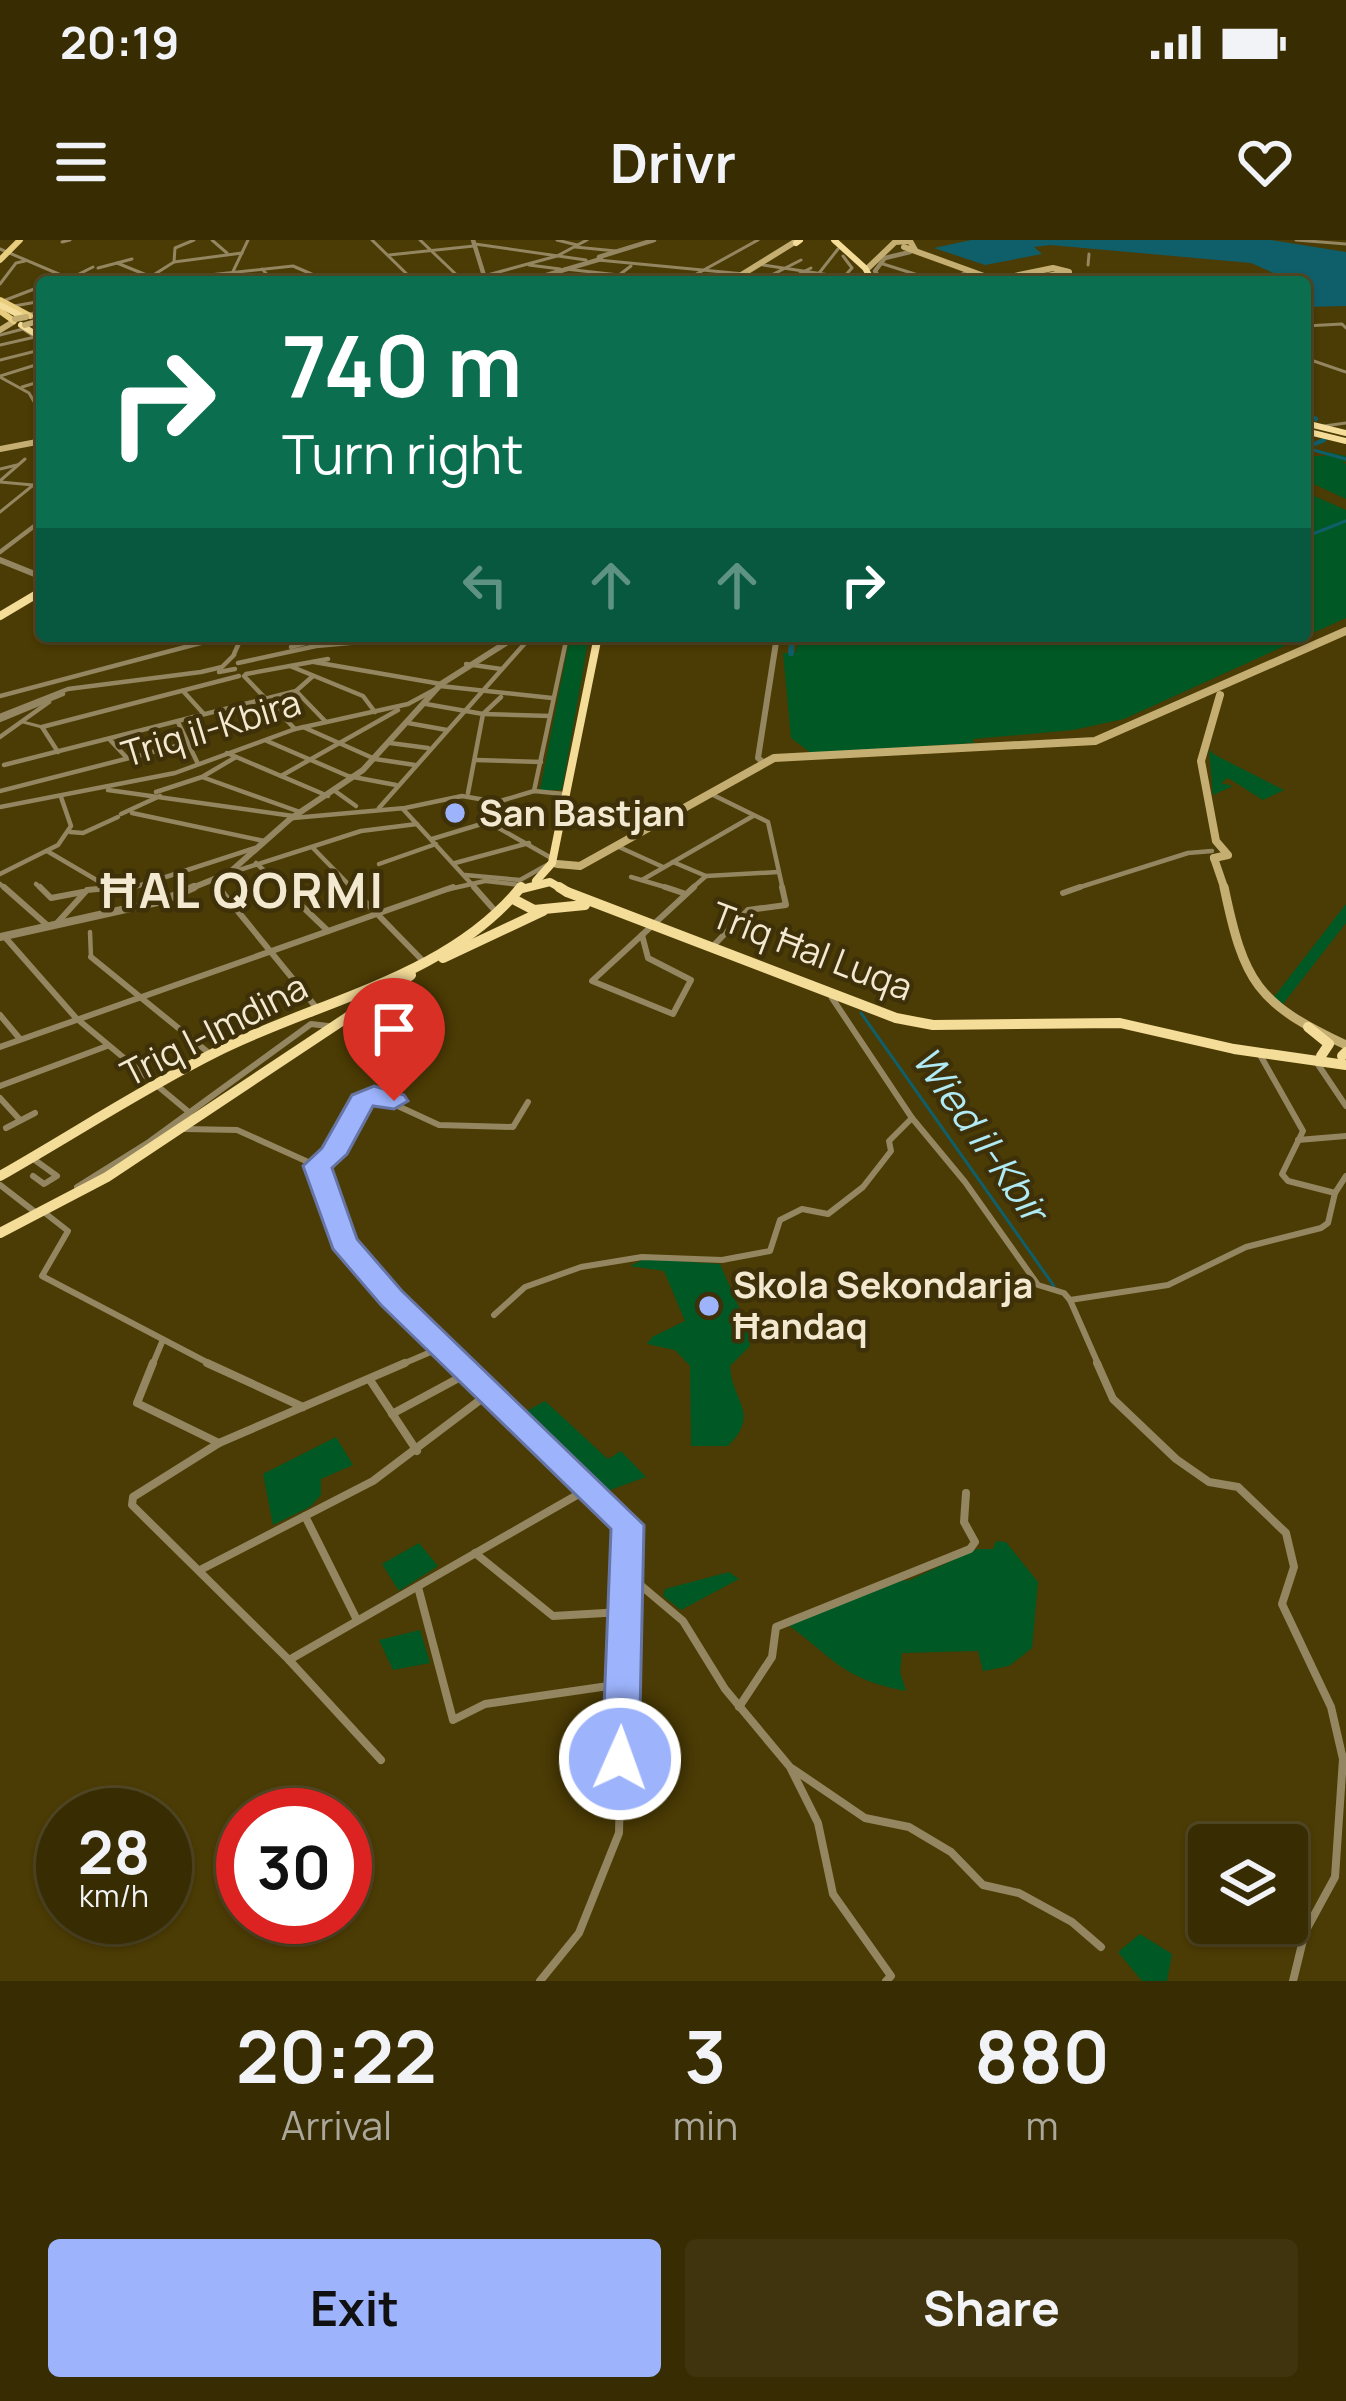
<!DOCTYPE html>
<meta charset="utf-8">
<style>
:root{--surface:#382c03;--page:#3f340d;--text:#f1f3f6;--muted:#aba79a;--line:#524825;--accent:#9db4fd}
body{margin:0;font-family:Manrope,sans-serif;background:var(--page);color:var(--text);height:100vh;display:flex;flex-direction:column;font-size:45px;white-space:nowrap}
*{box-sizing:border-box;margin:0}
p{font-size:39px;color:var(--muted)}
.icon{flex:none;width:66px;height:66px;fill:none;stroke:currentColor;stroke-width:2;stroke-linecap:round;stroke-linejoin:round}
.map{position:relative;height:1741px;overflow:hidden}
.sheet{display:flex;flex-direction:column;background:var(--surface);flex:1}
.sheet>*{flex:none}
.banner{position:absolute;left:36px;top:36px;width:1275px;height:366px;border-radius:12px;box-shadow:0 3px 9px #0004,0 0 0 3px var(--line);background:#0b6e4f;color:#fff;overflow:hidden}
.fabs{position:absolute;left:1188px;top:1584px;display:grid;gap:24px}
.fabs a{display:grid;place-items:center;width:120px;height:120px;border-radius:12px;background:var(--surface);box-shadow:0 3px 9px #0004,0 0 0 3px var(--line);font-size:60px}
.speed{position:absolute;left:36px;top:1548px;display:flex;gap:24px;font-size:60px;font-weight:700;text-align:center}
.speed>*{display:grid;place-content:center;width:156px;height:156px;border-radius:50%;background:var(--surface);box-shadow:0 3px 9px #0004,0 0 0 3px var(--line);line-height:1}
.speed small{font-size:30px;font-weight:400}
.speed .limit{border:18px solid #d22;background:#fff;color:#111}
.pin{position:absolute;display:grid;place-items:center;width:102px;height:102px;color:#fff;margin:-123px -51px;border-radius:50% 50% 50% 0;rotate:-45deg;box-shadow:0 0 12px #0007}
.pin .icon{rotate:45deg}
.me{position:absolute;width:132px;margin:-66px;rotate:2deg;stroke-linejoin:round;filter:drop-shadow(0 0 9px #0008)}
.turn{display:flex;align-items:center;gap:42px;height:252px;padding:0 48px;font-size:54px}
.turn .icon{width:156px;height:156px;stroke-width:2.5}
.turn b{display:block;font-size:84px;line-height:102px}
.lanes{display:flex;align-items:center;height:114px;padding:0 48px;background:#0003;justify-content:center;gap:60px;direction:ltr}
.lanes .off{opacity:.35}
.eta{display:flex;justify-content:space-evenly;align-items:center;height:204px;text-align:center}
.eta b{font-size:72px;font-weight:700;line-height:84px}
.primary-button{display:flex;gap:24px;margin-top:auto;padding:24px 48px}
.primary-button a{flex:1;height:138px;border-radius:12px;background:var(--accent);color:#111;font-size:48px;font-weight:700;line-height:138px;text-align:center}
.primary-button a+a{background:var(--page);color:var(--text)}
.status{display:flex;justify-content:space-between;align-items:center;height:84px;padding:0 60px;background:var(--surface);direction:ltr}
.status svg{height:33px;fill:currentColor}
header{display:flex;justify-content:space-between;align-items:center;height:156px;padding:0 48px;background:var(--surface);font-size:54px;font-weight:700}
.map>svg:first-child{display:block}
.green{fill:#005925}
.water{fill:#0f5f6b}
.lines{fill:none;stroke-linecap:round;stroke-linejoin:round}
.stream{stroke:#0f5f6b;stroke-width:3}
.canal-far1{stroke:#0f5f6b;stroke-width:4.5}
.canal{stroke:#0f5f6b;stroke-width:6}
.pedestrian-far1{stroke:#938660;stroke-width:3}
.pedestrian{stroke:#938660;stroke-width:4.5}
.minor-far3{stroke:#938660;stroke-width:3}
.minor-far2{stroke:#938660;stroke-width:4.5}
.minor-far1{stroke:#938660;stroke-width:6}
.minor{stroke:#938660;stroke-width:8}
.tertiary-far2{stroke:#938660;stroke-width:4.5}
.tertiary-far1{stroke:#938660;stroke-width:6}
.tertiary{stroke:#938660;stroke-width:8}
.secondary-far2{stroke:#c4ae72;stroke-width:6}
.secondary-far1{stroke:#c4ae72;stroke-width:8}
.secondary{stroke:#c4ae72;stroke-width:9}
.primary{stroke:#e9cd7e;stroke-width:6}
.trunk-far2{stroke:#f4dc99;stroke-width:6}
.trunk-far1{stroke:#f4dc99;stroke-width:8}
.trunk{stroke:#f4dc99;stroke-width:10}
.secondary-bridge{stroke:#c4ae72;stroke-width:6}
.route{fill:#9db4fd;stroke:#6675a4;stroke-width:3}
.poi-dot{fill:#9db4fd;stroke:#3e310a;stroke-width:4.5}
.labels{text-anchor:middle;stroke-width:9;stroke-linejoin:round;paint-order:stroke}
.street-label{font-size:36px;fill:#f3e9d0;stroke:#3e310a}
.poi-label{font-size:36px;font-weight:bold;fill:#f3e9d0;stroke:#3e310a;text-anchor:start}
.water-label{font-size:39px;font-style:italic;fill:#b0eaf5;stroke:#3e310a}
.district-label{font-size:48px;font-weight:bold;letter-spacing:3px;fill:#f3e9d0;stroke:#3e310a}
</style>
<div class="status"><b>20:19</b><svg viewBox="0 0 49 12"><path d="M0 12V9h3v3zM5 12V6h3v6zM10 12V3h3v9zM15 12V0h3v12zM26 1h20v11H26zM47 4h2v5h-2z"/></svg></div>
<header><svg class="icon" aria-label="menu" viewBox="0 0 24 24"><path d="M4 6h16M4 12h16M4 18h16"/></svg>Drivr<svg class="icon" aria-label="heart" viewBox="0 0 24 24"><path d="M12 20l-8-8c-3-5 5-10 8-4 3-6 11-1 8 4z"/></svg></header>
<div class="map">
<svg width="1346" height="1741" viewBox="0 0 1346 1741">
<rect width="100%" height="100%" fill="#4b3b04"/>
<g class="green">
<polygon points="1313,209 1346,216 1346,222 1341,221 1346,224 1346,259 1305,240 1305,216 1327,216"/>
<polygon points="1305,252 1346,270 1346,378 1124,479 1073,490 973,499 974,503 811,513 791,498 783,413 795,413 800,398 806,396 1305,396"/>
<polygon points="570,396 589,396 562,550 540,550"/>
<polygon points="1209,510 1215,515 1284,550 1263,560 1228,538 1221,543 1233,546 1213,555"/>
<polygon points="1346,664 1346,683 1283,764 1274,757"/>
<path d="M644,1019l76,5 27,62 3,20 -20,20c2,37 31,46 -2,80h-37l-1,-80 -15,-16 -28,-6 5,-7 33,-16 -21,-50 -34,-5z"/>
<polygon points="545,1161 608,1219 621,1211 646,1237 610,1250 599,1244 523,1173"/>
<polygon points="336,1197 353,1225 321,1239 321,1255 310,1267 273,1285 263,1234"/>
<path d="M996,1301l10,1 32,40 -6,66 -23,18 -26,5 -5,-20 -76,2 -2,19 6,19c-64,-12 -71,-32 -119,-67l99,-42 24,-2 67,-31h16z"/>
<polygon points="419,1303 438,1326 399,1351 382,1324"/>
<polygon points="729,1332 739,1339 681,1370 663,1356 665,1349"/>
<polygon points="420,1390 430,1423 393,1430 379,1400"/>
<polygon points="1140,1694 1172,1714 1167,1741 1142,1741 1118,1712"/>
</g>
<polygon class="water" points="971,0 1271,0 1346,12 1346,66 1305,67 1305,42 1181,42 1278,35 1251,23 1050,5 1034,7 1042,14 985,25 934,8"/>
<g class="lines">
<g class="stream">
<polyline points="1313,210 1346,219"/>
<polyline points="1305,297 1346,281"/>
<polyline points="861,773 1054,1046"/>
</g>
<g class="canal-far1">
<polyline points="1305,173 1316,179"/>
<polyline points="1305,208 1324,200"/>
</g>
<g class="canal">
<polyline points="690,396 772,400"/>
<polyline points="423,398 440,396"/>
<polyline points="791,413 792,398"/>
</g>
<polyline class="pedestrian-far1" points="23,482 42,487"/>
<polyline class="pedestrian" points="90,692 91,717"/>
<g class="minor-far3">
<polyline points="212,0 227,13"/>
<polyline points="372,0 415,42"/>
<polyline points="420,0 464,42"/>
<polyline points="557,0 577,5"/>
<polyline points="1296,0 1346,4"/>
<polyline points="62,2 70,0"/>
<polyline points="475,4 586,20"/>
<polyline points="575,7 616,11"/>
<polyline points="0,9 61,35 142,42"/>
<polyline points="389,15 474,6"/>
<polyline points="132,19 117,23 149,36"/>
<polyline points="598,20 744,34"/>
<polyline points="174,22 242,13"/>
<polyline points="880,23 940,42"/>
<polyline points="529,25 560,29"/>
<polyline points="763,25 843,37"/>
<polyline points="1088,25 1089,14"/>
<polyline points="98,28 117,23"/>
<polyline points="262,29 274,42"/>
<polyline points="565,29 619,35 631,26"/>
<polyline points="75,36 93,27"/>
<polyline points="147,39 174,22 175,8 194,0"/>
<polyline points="705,40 714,42"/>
<polyline points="152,41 293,26 330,42"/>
<polyline points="228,42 248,0"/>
<polyline points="462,42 557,16 587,0"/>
<polyline points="682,42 758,0"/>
<polyline points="758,42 801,20"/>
<polyline points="783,42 811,28"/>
<polyline points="812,42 838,9"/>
<polyline points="839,42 852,28 843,16"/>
<polyline points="0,44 16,23 25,21"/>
<polyline points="3,61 42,46"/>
<polyline points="14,66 42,61"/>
<polyline points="26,75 42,71"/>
<polyline points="1305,86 1342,84 1346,88"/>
<polyline points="0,95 23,89 42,102"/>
<polyline points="0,105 35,97"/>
<polyline points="1305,118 1346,132"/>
<polyline points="0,120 40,110"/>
<polyline points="0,136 42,123"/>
<polyline points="0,137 29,153 36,165 42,164"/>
<polyline points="22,147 42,141"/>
<polyline points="1324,186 1346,183"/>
<polyline points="0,229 17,225"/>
<polyline points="1,240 25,219"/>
<polyline points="0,242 33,245"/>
<polyline points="0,272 42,238"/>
<polyline points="37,284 42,280"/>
</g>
<g class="minor-far2">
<polyline points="0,312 41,281"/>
<polyline points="291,407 329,396"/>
<polyline points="234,414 242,396"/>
<polyline points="314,422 441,444"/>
<polyline points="238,423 316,406 427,396"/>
<polyline points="466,424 501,429"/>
<polyline points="290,426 363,456 375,472"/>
<polyline points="219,432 235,429"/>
<polyline points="246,434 328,419"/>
<polyline points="244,436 295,489"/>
<polyline points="440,446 552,458"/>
<polyline points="183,451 203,473"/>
<polyline points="296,451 326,482"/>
<polyline points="0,456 227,396"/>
<polyline points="426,464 483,474 550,476"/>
<polyline points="0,476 68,449 201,432 222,427 234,415"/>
<polyline points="0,480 63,454"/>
<polyline points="178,482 198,524"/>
<polyline points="408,483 447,490"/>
<polyline points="303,487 375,519 415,525"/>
<polyline points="0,497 49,462"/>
<polyline points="122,497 139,517"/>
<polyline points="110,500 127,518"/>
<polyline points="267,501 348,536 396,545"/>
<polyline points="390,503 428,508"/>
<polyline points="58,512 42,487 239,436"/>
<polyline points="227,513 328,556"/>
<polyline points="476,520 541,522"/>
<polyline points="4,525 296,451 313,436"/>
<polyline points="281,536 398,470"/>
<polyline points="202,537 300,572"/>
<polyline points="108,550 293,576"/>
<polyline points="0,551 188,503"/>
<polyline points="335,551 356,566"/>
<polyline points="534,551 566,401 561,396"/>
<polyline points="156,552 202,537 236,517"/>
<polyline points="468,553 483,474 501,457"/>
<polyline points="711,554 768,582 783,650"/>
<polyline points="497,562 534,551 564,554"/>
<polyline points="0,567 175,533 295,489 408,464 434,450"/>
<polyline points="379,568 527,401 543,396"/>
<polyline points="403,569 477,650"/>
<polyline points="132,573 264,601"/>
<polyline points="121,574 160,556"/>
<polyline points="293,578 405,568 462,556 497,562 499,569 488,582 432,599"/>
<polyline points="488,582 553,619"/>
<polyline points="70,592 83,593 118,577"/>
<polyline points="619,607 663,627"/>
<polyline points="313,608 354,650"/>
<polyline points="47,611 105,645"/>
<polyline points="673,622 706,636"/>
<polyline points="256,623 285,650"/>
<polyline points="455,623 529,603"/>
<polyline points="379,624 436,604"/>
<polyline points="230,633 361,591 417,584"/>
<polyline points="0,634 58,605 71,586 61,557"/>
<polyline points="465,635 520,640 547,625"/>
<polyline points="631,637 675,650"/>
<polyline points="212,640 221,650"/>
<polyline points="642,640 753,576"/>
<polyline points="486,641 520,645"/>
<polyline points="0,644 7,650"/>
<polyline points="36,644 43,650"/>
<polyline points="87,650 138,646 255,608"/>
<polyline points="445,650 485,641"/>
<polyline points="690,650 706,636 778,632"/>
<polyline points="1071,650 1188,613 1212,611"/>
</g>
<g class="minor-far1">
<polyline points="4,647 47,685"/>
<polyline points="40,647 51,658 83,652"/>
<polyline points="218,647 315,766"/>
<polyline points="282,647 328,691"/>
<polyline points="351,647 423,721"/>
<polyline points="474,647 497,673"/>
<polyline points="665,647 686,654"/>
<polyline points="1063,653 1080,647"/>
<polyline points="58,682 87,650 119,647"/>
<polygon points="642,695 648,718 691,740 673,774 592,741"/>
<polyline points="642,695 694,647"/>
<polyline points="4,696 76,778 190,873"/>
<polyline points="714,705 748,670 786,665 782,647"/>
<polyline points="91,717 209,813"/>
<polyline points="832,758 912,878 965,942 1038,1045 1064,1053 1070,1060 1099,1126"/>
<polyline points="0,775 20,799"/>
<polyline points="0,807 453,647"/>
<polyline points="1259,813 1303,891 1282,934 1288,941 1335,953"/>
<polyline points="1317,823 1346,866"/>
<polyline points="0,846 107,806"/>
<polyline points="0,858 20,880"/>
<polyline points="6,888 35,873"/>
<polyline points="185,889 237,890 317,926 344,1003 459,1126"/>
<polyline points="1298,900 1346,896"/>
<polyline points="32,918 57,936 44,944 33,936"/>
<polyline points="317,926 357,869 374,855 439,885 513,887 528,862"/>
<polyline points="0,945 35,972"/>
<polyline points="77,947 149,902 311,784 328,786"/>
<polyline points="45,973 68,991 42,1036 214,1126"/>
<polyline points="1070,1060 1168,1045 1246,1007 1321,988 1328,983 1335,953 1346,936"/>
<polyline points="494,1075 525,1047 581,1027 642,1017 722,1020 770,1011 780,980 802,969 828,974 863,947 891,911 889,901 912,878"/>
<polyline points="152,1126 162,1102"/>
<polyline points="398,1126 440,1108"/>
</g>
<g class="minor">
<polyline points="153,1123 137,1163 219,1203"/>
<polyline points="207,1123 303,1167"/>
<polyline points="456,1123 627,1285 619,1593 579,1693 540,1741"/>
<polyline points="1097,1123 1113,1159 1176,1219 1209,1242 1238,1247 1286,1293 1294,1327 1282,1364 1331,1467 1343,1519 1335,1637 1305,1692 1293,1741"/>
<polyline points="370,1140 417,1211"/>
<polyline points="392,1174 468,1133"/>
<polyline points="305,1276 357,1380"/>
<polyline points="475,1313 553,1376 622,1372"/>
<polyline points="200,1330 373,1241 488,1154"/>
<polyline points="625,1332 683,1381 725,1449 790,1527 818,1583 833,1654 891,1736 886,1741"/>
<polyline points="418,1347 453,1480 485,1464 622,1444"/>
<polyline points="289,1420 591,1247"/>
<polyline points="739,1467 772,1417 776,1387 970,1309 975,1302 964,1282 966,1253"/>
<polyline points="381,1520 289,1420 132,1265 133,1257 219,1203 405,1123"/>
<polyline points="793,1529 865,1578 909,1587 951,1612 983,1645 1019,1653 1072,1682 1101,1707"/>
</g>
<g class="tertiary-far2">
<polyline points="473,0 486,42"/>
<polyline points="599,17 654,0"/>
<polyline points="523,42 601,19"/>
<polyline points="881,42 875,31 885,18 910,12"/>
<polyline points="945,42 971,31"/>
<polyline points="34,77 42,78"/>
</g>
<g class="tertiary-far1">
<polyline points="0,320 42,337"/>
<polyline points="763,522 758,518 777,396"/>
<polyline points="187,650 229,633 290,579 363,530 441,444 517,396"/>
</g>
<polyline class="tertiary" points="0,697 162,661 194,647"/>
<g class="secondary-far2">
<polyline points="904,7 995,40 1053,28 1069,32 1013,42"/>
<polyline points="869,27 895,2 910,1 915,10"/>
<polyline points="730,42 798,0"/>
<polyline points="0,90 13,82"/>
<polyline points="0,209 42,201"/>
</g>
<g class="secondary-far1">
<polyline points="1214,618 1225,650"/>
<polyline points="1214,618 1228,615 1216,601 1201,521 1220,455"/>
<polyline points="557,624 580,626 774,518 1095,501 1346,391"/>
</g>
<path class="secondary" d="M1224,647c20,95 32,116 122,158"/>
<g class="primary">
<polyline points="0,20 20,0"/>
<polyline points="0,60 30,76"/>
<polyline points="0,71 14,81"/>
</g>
<g class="trunk-far2">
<polyline points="834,0 865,28 873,42"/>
<polyline points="796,3 800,0"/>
<polyline points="0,65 21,76"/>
<polyline points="21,85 42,98"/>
<polyline points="1305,183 1346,193"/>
<polyline points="1305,191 1346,201"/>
</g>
<g class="trunk-far1">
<polyline points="0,376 42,351"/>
<polyline points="536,641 552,623 598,396"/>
<polyline points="518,650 550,642 564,650"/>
</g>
<g class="trunk">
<polyline points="559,647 567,652"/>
<polyline points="567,652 896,778 933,785 1120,783 1234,809 1346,825"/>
<polyline points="515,660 534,670 585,665"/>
<polyline points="443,718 543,671"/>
<polyline points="1308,787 1329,804 1321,816"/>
<polyline points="1342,816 1346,812"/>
<path d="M0,936c72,-41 142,-87 216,-124 101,-51 231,-74 305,-165"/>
<polyline points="0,993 107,937 411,735"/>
</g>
<g class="secondary-bridge">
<polyline points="15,79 26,77"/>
<polyline points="25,85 35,82"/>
</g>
</g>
<polygon class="route" points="374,846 404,855 408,861 394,869 373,866 347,914 332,928 357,999 402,1051 644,1285 639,1519 633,1530 620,1535 607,1530 602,1519 611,1289 381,1065 333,1009 303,926 322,908 352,855"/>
<g class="poi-dot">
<circle cx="455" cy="573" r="12"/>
<circle cx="709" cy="1066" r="12"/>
</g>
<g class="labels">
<g class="street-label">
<text transform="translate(211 488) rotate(-17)" y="13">Triq il-Kbira</text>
<text transform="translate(812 711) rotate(21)" y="13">Triq Ħal Luqa</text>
<text transform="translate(214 790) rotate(-27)" y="13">Triq l-Imdina</text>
</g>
<g class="poi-label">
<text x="479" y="586">San Bastjan</text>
<text x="733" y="1058">Skola Sekondarja<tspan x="733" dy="41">Ħandaq</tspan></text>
</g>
<g class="water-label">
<text transform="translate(980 894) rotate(55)" y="14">Wied il-Kbir</text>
</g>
<g class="district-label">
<text x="243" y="668">ĦAL QORMI</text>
</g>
</g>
</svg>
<div class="fabs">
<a><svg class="icon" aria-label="layers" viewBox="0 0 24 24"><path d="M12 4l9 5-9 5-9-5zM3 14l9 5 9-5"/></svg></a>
</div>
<div class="speed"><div>28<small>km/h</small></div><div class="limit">30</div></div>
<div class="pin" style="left:394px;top:861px;background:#d93025"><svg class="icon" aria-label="arrive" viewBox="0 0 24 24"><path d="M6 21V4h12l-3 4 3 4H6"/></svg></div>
<svg class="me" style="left:620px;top:1519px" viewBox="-20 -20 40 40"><circle r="17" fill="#9db4fd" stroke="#fff" stroke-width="3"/><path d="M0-11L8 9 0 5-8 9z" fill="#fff"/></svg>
<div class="banner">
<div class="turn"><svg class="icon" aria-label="right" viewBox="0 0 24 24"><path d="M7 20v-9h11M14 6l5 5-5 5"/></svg><div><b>740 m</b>Turn right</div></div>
<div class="lanes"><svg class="icon off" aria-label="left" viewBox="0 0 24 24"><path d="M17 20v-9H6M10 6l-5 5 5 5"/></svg><svg class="icon off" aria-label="ahead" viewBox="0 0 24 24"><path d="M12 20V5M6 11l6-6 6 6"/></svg><svg class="icon off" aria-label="ahead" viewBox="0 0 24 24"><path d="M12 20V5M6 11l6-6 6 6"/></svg><svg class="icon" aria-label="right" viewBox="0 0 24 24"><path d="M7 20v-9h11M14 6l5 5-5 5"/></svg></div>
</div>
</div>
<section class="sheet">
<div class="eta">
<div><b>20:22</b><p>Arrival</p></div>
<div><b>3</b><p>min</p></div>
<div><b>880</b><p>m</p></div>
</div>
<div class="primary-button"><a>Exit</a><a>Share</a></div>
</section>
